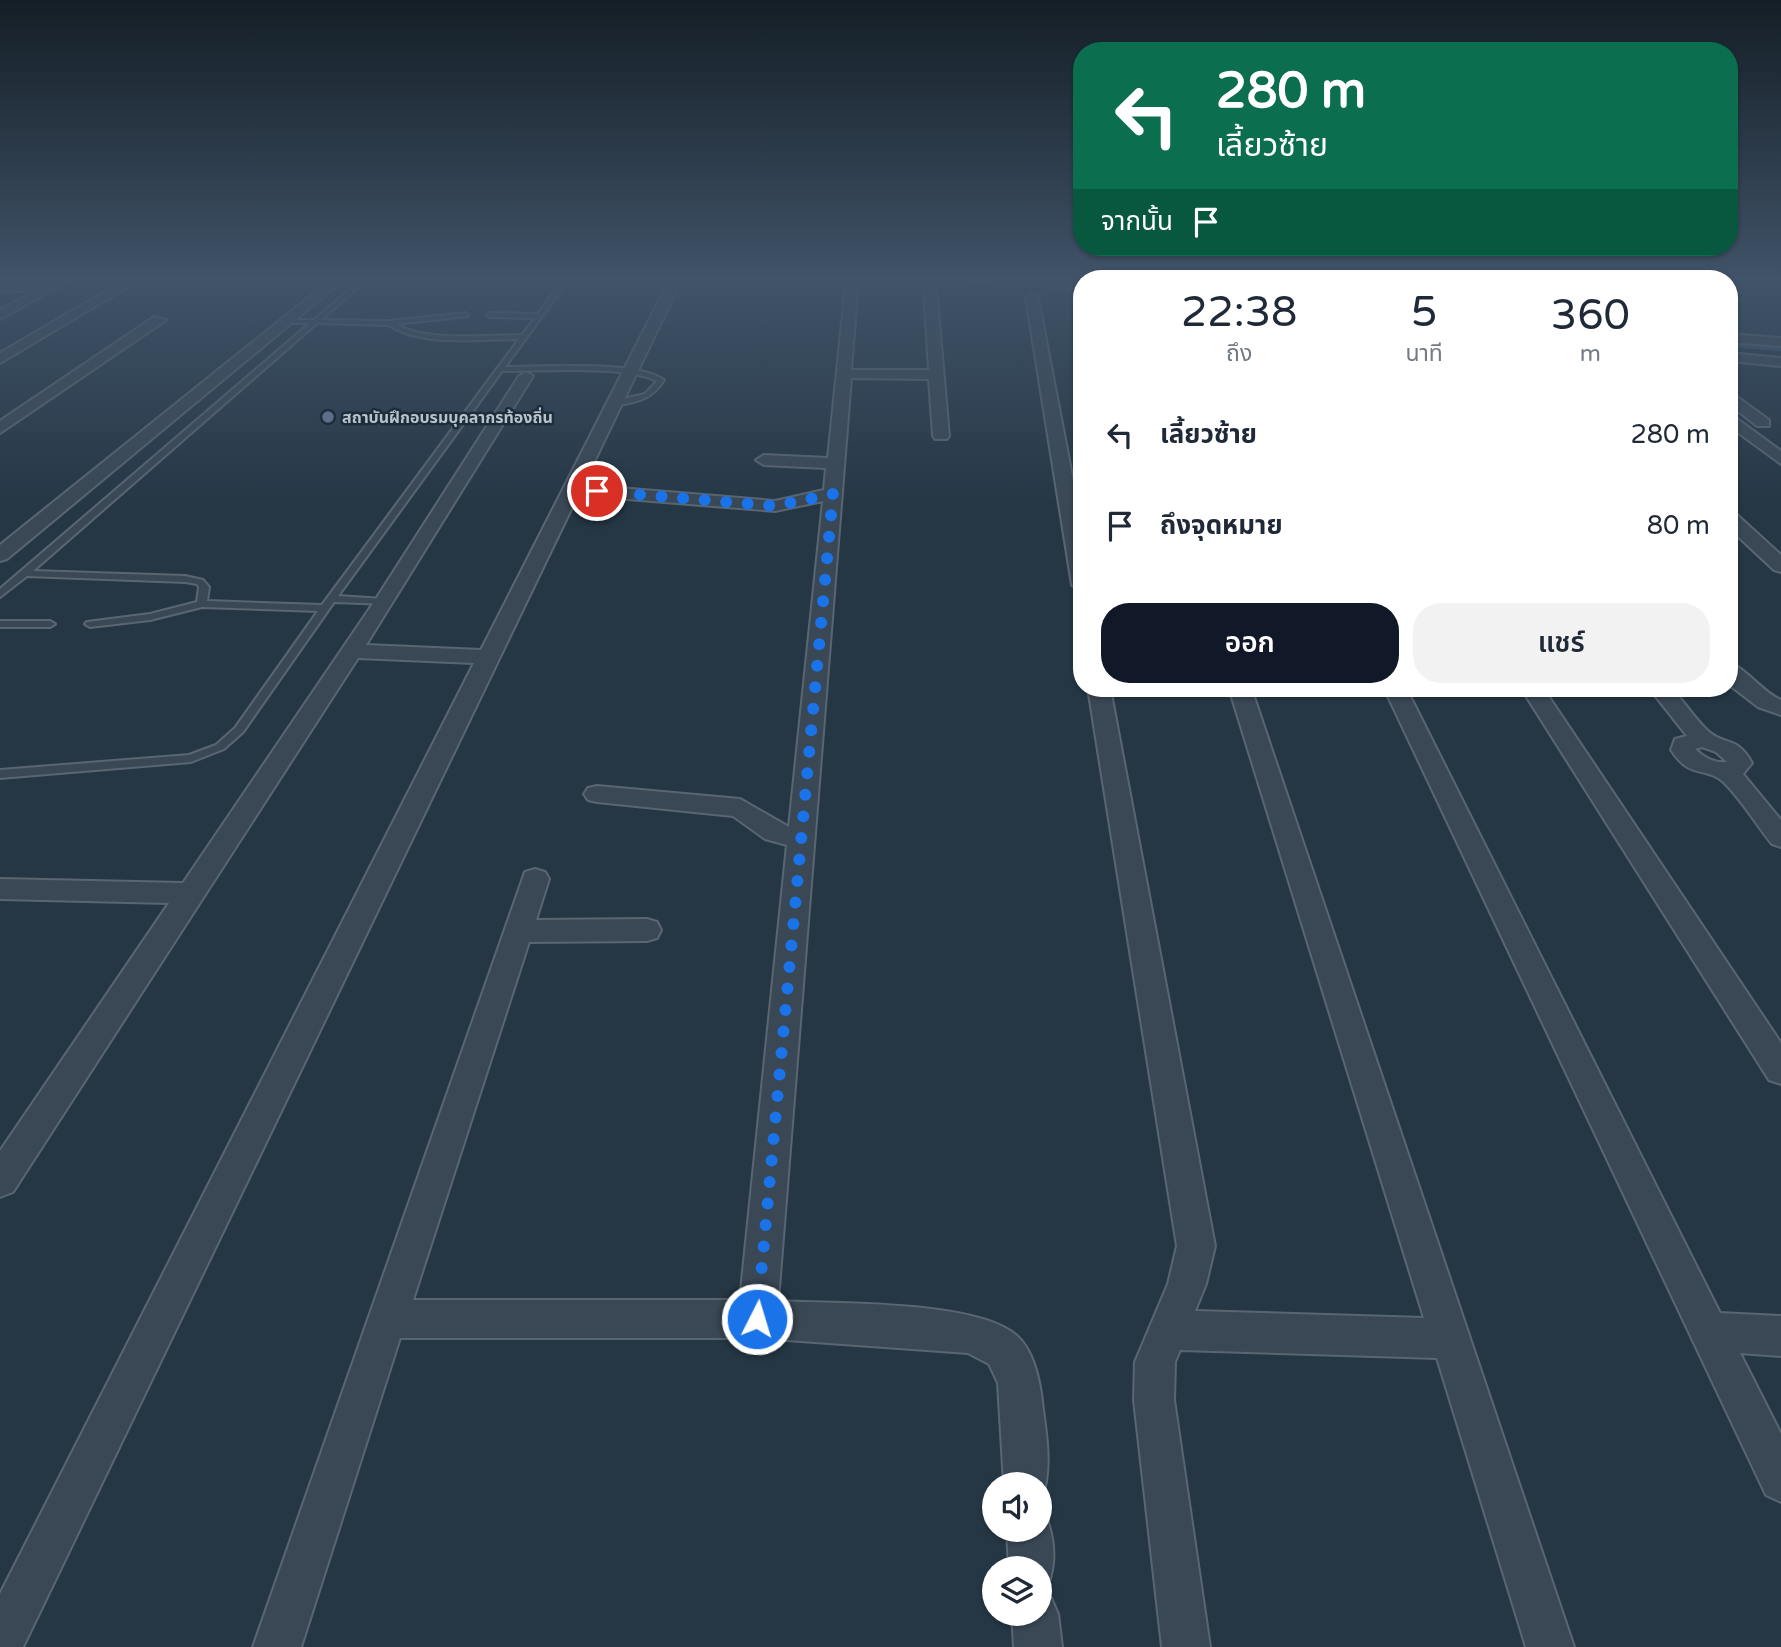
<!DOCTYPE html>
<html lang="th">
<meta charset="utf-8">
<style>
:root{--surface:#fff;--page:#f2f2f3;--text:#1f2937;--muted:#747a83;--accent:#111827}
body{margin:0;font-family:"Varela Round","Noto Sans Thai",sans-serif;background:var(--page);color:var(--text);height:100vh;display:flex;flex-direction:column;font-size:26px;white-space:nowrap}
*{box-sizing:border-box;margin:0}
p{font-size:23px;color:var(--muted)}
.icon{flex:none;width:38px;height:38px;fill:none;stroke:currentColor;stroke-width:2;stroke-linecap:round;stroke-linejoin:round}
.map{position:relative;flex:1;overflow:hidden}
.details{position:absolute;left:1073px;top:270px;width:665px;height:427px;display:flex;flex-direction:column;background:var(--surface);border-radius:28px;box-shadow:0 2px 5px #0004}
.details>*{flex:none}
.top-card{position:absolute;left:1073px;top:42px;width:665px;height:214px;border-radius:28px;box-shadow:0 2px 5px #0004;background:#0b6e4f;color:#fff;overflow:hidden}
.fabs{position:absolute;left:982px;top:1472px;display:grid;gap:14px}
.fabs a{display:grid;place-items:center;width:70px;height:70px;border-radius:50%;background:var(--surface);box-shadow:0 2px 5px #0004;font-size:35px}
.pin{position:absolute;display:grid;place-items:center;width:60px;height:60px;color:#fff;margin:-30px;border:4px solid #fff;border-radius:50%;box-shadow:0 2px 7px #0007}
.me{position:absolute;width:77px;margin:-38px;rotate:5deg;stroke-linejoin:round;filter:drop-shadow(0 0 5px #0008)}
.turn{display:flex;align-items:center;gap:24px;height:147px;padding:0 28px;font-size:32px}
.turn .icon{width:91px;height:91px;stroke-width:2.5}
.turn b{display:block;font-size:49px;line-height:60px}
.then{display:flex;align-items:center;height:66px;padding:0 28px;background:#0003;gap:14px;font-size:26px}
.eta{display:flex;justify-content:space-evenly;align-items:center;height:119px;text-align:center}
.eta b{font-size:42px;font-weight:600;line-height:49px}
.button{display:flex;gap:14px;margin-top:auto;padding:14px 28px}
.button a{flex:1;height:80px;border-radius:28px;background:var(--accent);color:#fff;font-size:28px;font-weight:600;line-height:80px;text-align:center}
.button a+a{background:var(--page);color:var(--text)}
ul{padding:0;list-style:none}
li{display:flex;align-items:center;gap:21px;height:91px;padding:0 28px}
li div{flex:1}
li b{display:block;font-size:26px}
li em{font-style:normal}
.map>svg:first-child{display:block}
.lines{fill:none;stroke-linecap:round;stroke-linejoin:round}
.canal{fill:#38556d;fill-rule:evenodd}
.service-casing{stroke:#596672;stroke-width:4}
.minor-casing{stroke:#596672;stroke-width:4}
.service{fill:#3a4855;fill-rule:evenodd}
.minor{fill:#3a4855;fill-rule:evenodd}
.route{stroke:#1a73e8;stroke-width:12;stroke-dasharray:0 21.6}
.service-dot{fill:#5c6f8a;stroke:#1e2d3a;stroke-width:2.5}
.labels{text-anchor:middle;stroke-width:5;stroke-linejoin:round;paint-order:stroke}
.far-poi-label{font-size:16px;font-weight:bold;fill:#b8c3ce;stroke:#1e2d3a;text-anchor:start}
</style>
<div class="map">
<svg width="1781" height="1647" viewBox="0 0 1781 1647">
<rect width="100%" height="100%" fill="#253745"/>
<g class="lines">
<g class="canal">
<path d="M927,277c20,0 83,-6 96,6l-7,4 -82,-6z"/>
<polygon points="1729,337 1781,341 1781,351 1729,347"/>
</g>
<defs>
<g id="service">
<path d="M364,277h6l-49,43 69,1 76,-8 2,3 -72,8c27,18 93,11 126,11l13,-17 -45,-1 -3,-2 3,-2 48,1 27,-37h6l-66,90c37,0 132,-7 159,13 -12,20 -29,22 -50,26l-4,-2 1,-2 34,-8 12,-13c-30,-16 -118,-10 -155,-10l-164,225 46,3 5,3 -2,2 -53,-2 -91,130 -19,17 -33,13 -191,16v-8l189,-15 27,-10 19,-17 83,-117 -116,-4 -52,13 -60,7 -5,-3 2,-2 63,-8 47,-12 2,-15 -2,-3 -12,-2 -158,-6 -27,21v-8l310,-266h-24l-2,-3h30zM317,323l72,2c33,22 91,14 130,14l-197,266 -115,-4 2,-14 -6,-7 -18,-4 -152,-5z"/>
<rect x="1144" y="277" width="6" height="1"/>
<polygon points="0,621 50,621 55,624 50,627 0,627"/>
</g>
<g id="minor">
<polygon points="61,277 76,277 0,319 0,310 35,291 0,291 0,283 49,284"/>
<polygon points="130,277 144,277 0,363 0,353"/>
<polygon points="334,277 347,277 7,559 0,561 0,545"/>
<path d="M671,277h12l-100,208 192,16 49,-11 2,-22 -62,-3 -8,-5 8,-5 64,3 18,-175 6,-4 6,4 -7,87h78l-5,-82 6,-4 6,4 13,148 -2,3h-12l-2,-3 -4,-57 -78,-1 -73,923c54,3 201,-1 239,35 18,16 24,51 26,74 4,28 9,63 -2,89l-1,-15h-36l-6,-101 -9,-19 -21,-11 -211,-15h-357l-99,309h-48l272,-775 10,-3 10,3 4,7 -13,41 111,-1 10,3 4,8 -4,8 -10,3 -118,1 -116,358h327l47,-455 -22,-6 -32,-23 -136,-14 -9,-2 -4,-6 4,-6 9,-2 143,13 49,28 34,-326 -48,10 -197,-16 -555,1152h-23v-53l474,-931 -116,-5 -345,534 -13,5v-46l169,-248 -169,-4v-20l183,4 191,-281 145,-226 7,-4 7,4 -167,269 115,5z"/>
<polygon points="971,277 1082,281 1082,289 977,281"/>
<rect x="1208" y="277" width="12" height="1"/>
<polygon points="1282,277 1294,277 1295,278 1283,278"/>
<polygon points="1358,277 1370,277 1371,278 1359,278"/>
<polygon points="1497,277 1510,277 1511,278 1498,278"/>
<polygon points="1655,277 1668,277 1669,278 1656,278"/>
<polygon points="1032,294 1038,298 1082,528 1082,591 1072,585 1026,298"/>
<polygon points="154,317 166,320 0,433 0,421"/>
<polygon points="1729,334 1781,338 1781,346 1729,342"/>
<polygon points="1729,353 1781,358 1781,366 1729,361"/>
<polygon points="1729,391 1769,420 1769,426 1757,426 1729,404"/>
<polygon points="1729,413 1781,451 1781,464 1729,426"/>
<polygon points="1729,512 1736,514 1781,555 1781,572 1774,570 1729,528"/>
<path d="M1729,663c16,4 33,29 52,37v15l-23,-8 -26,-20 -3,-3z"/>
<polygon points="1088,688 1110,688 1215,1246 1206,1284 1195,1311 1424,1318 1229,688 1251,688 1574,1647 1526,1647 1437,1358 1180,1350 1175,1362 1174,1400 1210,1647 1162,1647 1134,1400 1135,1362 1168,1284 1177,1246"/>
<polygon points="1384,688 1406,688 1720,1313 1781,1316 1781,1356 1740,1353 1781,1434 1781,1502 1766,1495"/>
<polygon points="1521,688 1543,688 1781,1043 1781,1084 1769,1080"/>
<path d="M1649,688h23c12,14 23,31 36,43 16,15 29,4 44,32l-9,11 38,46v27l-9,-3c-15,-18 -34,-50 -51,-64 -17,-13 -31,-1 -50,-30l4,-11 12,-3zM1702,747l14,5 11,10c-13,1 -22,-4 -32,-13z"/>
<path d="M1040,1512l5,2c9,23 12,47 3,70l-8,4v-20h-31l-2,-38h33z"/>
<polygon points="1040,1593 1051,1598 1058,1614 1062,1647 1014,1647 1012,1614 1040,1614"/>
</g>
</defs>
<use href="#service" class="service-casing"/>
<use href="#minor" class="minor-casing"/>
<use href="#service" class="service"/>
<use href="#minor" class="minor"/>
</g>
<linearGradient id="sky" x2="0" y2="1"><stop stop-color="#141e26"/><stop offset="0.55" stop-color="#405368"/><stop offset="1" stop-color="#405368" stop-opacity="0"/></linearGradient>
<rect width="1781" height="507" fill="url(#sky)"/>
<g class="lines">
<polyline class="route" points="597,491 775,506 833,494 757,1319"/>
</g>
<circle class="service-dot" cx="328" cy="417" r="7"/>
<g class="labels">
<g class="far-poi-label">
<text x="342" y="423">สถาบันฝึกอบรมบุคลากรท้องถิ่น</text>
</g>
</g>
</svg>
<div class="fabs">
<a><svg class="icon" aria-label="sound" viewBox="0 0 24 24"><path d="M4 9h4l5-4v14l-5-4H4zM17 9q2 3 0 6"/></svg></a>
<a><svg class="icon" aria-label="layers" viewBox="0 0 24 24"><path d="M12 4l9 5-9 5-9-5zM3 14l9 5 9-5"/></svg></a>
</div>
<div class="pin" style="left:597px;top:491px;background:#d93025"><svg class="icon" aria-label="arrive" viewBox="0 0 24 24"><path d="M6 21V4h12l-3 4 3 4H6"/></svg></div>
<svg class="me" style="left:757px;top:1319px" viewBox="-20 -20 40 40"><circle r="17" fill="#1a73e8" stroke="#fff" stroke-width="3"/><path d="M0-11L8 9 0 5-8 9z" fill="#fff"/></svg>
<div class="top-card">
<div class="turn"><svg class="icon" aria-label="left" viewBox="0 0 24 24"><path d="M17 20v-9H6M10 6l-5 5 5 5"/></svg><div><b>280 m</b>เลี้ยวซ้าย</div></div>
<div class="then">จากนั้น<svg class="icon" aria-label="arrive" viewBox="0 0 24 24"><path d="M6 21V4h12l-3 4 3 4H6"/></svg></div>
</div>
<section class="details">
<div class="eta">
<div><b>22:38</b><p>ถึง</p></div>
<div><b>5</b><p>นาที</p></div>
<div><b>360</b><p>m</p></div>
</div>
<ul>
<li><svg class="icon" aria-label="left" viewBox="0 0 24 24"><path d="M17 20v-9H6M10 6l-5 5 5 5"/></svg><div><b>เลี้ยวซ้าย</b></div><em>280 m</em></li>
<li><svg class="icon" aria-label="arrive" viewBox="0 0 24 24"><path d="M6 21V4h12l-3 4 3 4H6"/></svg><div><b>ถึงจุดหมาย</b></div><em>80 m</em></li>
</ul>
<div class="button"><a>ออก</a><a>แชร์</a></div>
</section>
</div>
